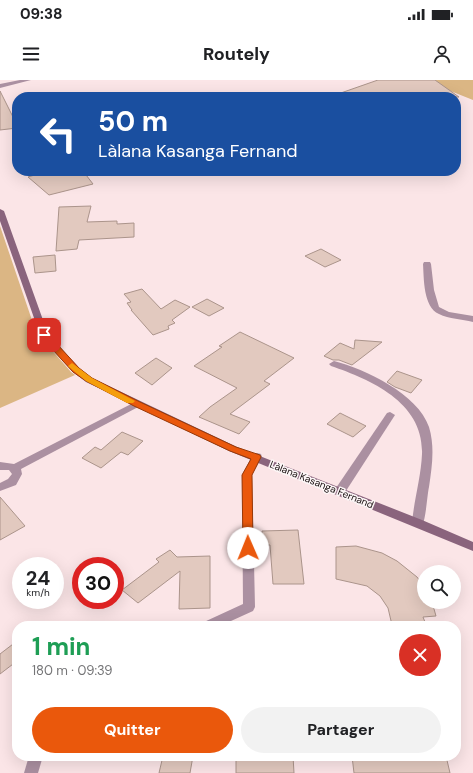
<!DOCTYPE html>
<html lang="fr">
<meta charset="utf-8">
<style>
:root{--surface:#fff;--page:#f2f2f2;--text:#202124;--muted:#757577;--accent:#ea580c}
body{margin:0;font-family:"DM Sans",sans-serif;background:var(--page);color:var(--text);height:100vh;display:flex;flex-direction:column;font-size:15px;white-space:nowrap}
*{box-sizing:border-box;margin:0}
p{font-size:13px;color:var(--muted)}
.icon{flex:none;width:22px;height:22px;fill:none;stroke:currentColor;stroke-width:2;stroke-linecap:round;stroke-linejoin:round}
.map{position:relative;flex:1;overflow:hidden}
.details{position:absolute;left:12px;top:541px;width:449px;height:140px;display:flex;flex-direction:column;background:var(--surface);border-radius:16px;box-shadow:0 4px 16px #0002}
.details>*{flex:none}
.banner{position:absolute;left:12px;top:12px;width:449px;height:84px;border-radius:16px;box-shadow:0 4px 16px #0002;background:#1a4fa0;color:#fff;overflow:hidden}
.buttons{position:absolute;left:417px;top:485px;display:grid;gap:8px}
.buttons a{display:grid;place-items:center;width:44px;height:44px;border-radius:50%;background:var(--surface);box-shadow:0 4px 16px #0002;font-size:20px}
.speed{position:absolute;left:12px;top:477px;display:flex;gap:8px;font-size:20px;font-weight:700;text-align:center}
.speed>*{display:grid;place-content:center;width:52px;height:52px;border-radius:50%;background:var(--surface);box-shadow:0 4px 16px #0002;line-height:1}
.speed small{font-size:10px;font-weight:400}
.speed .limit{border:6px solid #d22;background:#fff;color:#111}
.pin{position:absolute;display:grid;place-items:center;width:34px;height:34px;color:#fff;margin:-17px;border-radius:8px;box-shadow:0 2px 6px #0006}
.me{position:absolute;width:44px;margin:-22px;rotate:359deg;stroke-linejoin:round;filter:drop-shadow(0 0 3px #0008)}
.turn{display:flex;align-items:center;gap:14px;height:84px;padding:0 20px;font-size:18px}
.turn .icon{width:52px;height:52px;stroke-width:2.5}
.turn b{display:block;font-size:28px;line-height:34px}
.round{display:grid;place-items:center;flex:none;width:42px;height:42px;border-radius:21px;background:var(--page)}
.head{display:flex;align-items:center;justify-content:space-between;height:68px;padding:0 20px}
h1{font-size:24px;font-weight:700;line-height:30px;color:#1e9e55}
.button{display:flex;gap:8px;margin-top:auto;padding:8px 20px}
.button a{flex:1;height:46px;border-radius:24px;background:var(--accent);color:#fff;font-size:16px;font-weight:700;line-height:46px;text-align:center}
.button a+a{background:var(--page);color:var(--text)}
.status{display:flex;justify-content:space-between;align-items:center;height:28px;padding:0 20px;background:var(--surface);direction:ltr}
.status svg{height:11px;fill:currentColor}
header{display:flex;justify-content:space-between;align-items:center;height:52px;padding:0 20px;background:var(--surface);font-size:18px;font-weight:700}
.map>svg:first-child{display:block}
.green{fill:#dbb684}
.building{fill:#e2c9bf;stroke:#ab948b}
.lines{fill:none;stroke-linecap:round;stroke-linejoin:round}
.street{fill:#ab90a1;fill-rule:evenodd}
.secondary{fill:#8a647d;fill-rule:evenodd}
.route{fill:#ea580c;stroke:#983908}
.slow{fill:#f59e0b}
.labels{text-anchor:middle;stroke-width:3;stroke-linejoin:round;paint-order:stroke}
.street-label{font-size:10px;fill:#170e0f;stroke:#fdf7f7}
</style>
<div class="status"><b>09:38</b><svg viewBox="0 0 49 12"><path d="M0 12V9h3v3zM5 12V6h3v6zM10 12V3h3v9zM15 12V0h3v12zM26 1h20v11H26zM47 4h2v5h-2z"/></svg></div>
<header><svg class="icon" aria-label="menu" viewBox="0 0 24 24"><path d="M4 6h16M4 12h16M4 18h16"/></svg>Routely<svg class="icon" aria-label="person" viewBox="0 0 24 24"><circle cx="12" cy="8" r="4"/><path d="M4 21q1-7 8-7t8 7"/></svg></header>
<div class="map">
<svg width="473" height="693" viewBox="0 0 473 693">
<rect width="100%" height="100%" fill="#fbe5e7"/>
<g class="green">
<polygon points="423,0 473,0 473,20"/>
<polygon points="0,146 36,252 71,292 75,295 0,328"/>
</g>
<g class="building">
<polygon points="378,0 435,0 459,17 335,17 335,15"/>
<polygon points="0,11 17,45 17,48 0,50"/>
<polygon points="48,91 83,91 93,104 49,115 28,97"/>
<polygon points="91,126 87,142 117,141 117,144 134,143 134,157 79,160 77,169 56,171 59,127"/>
<polygon points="321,169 341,180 325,187 305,176"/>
<polygon points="55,175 56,191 35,193 33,177"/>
<polygon points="142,209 161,229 175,220 190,227 172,240 175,243 168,246 169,249 153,255 131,230 132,230 127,223 131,222 124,214"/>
<polygon points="207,219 224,228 209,236 192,227"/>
<polygon points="240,252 294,278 264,301 270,304 230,334 250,342 239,354 199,337 210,327 237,308 194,286 222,267 219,266"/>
<polygon points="355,260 382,262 352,285 339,280 333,280 324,276 340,263 354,269"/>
<polygon points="156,278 172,288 152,305 135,293"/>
<polygon points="397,291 422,300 411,313 395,307 387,302"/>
<polygon points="340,333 366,346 353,357 327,344"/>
<polygon points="122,352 143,361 128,375 121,372 101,388 82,378 95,367 101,370"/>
<polygon points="0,417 25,446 0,460"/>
<polygon points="298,450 304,504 273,504 270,465 263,465 262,451"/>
<polygon points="356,466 382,473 397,481 417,497 424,506 424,522 432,522 436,536 423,537 425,542 392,545 388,528 380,516 367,506 336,499 336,467"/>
<polygon points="170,470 177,477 210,476 210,528 179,529 180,491 138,523 122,510 159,482 156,479"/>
<polygon points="17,561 17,581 0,594 0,574"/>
<polygon points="163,676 193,676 190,693 159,693"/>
<polygon points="236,676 293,676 294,693 236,693"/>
<polygon points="352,676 446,676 450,693 354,693"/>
</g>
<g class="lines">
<g class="street">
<polygon points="20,0 31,0 0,8 0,4"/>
<path d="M424,182h6l1,2 3,26 5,17 10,5 24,4v6c-11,-3 -24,-3 -34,-8 -16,-7 -15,-36 -16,-50z"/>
<path d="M334,281c31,8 84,33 95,66 6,20 3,40 0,60 -2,9 -3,32 -7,39l-4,1 -4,-1 -2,-3c2,-23 9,-46 10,-69 2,-51 -50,-74 -91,-88l-2,-2z"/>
<polygon points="137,321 140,322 142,324 140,326 21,389 22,394 16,405 0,411 0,403 8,399 12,394 9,390 0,390 0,382 14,384"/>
<polygon points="390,332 395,335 344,414 336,414 335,411 336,408 387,333"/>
<polygon points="257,373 261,374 262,377 252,395 255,527 253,531 220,546 202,546 204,542 243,524 242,395 253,374"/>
<polygon points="29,676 43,676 38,693 24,693"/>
</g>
<polygon class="secondary" points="0,129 4,131 48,254 79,288 92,298 237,367 422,440 473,462 473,471 229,371 86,302 73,292 40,255 0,141"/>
</g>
<polygon class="route" points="41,253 47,253 79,288 92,298 140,322 236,367 260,375 261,377 252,395 253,468 252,471 244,471 243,468 242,395 251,379 230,371 134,326 86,301 73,292 41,257"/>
<polygon class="slow" points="72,283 92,298 135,321 133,323 127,323 86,301 69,287 68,286"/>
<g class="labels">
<g class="street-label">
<text transform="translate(322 404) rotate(22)" y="4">Làlana Kasanga Fernand</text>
</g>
</g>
</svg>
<div class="buttons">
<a><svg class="icon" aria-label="search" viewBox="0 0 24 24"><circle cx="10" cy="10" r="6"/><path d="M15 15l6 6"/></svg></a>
</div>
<div class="speed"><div>24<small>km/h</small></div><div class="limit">30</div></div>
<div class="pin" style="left:44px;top:255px;background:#d93025"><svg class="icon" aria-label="arrive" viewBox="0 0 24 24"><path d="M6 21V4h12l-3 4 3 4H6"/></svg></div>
<svg class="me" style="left:248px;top:468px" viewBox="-20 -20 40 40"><circle r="19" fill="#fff"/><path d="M0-13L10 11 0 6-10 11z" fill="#ea580c"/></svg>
<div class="banner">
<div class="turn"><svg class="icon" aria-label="left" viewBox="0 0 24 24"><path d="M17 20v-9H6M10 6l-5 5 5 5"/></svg><div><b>50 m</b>Làlana Kasanga Fernand</div></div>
</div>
<section class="details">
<div class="head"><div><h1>1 min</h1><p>180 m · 09:39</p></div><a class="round" style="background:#d93025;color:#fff"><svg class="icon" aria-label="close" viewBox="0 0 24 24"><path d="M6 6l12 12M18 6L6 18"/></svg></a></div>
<div class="button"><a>Quitter</a><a>Partager</a></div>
</section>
</div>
